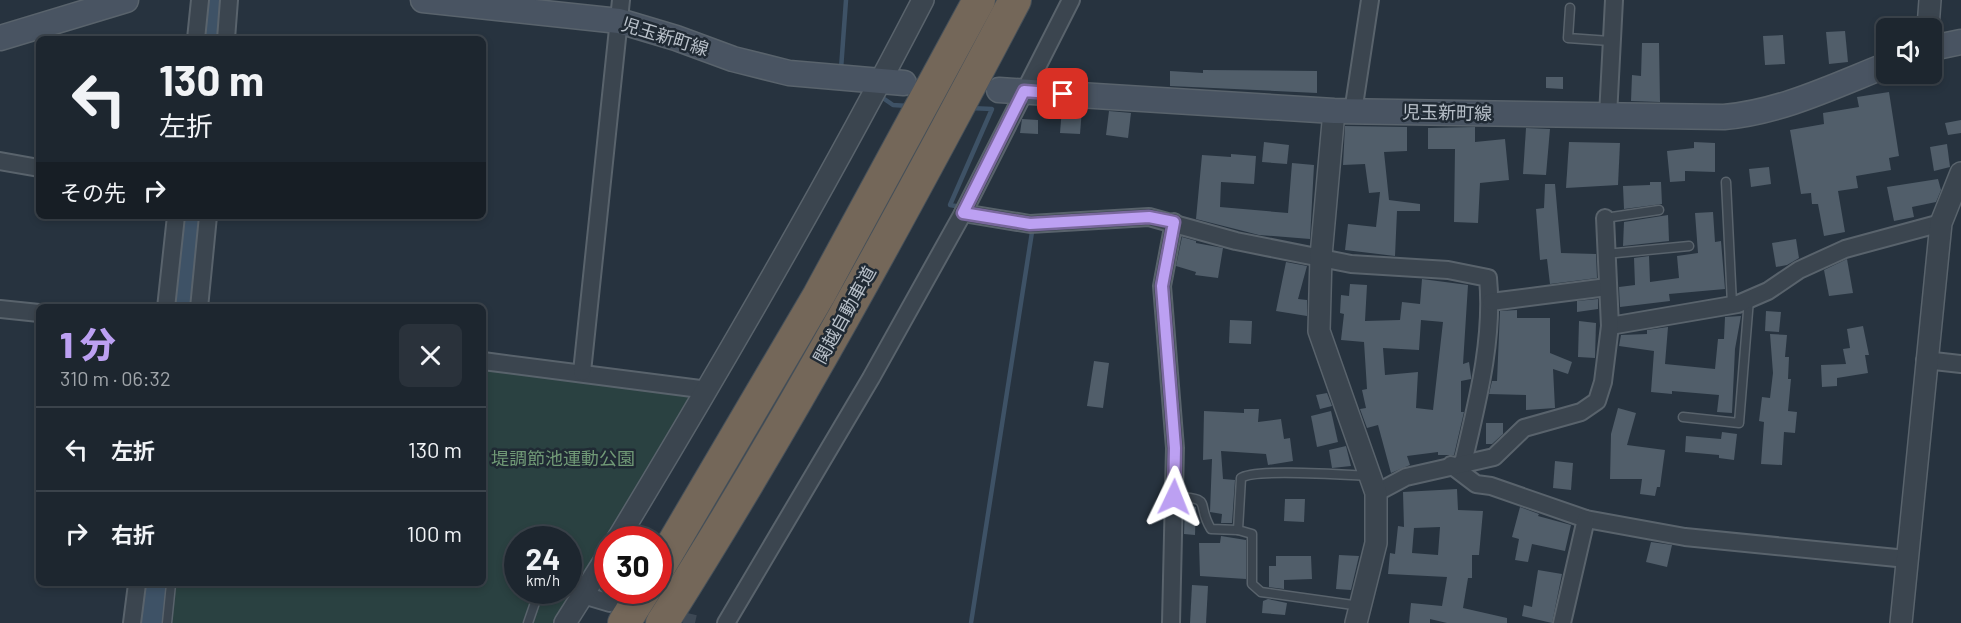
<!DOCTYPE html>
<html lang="ja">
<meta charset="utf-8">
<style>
:root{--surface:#1d262f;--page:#2a323b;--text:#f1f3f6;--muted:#a0a5aa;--line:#3b434b;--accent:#bca0f2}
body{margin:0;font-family:Barlow,"Noto Sans JP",sans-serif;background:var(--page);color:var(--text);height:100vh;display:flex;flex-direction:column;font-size:22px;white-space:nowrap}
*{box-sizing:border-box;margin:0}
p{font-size:20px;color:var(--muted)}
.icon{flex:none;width:33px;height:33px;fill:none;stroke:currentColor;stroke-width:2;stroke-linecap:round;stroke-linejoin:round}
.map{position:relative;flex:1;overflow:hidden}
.drawer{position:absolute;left:36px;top:304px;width:450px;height:282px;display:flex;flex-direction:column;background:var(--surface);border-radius:9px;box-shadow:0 3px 9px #0003,0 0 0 2px var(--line)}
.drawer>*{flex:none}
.top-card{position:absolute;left:36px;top:36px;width:450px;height:183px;border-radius:9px;box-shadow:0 3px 9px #0003,0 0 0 2px var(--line);background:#1d262f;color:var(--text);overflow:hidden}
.tools{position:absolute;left:1876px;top:18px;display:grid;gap:12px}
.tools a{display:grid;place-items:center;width:66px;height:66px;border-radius:9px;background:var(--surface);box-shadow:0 3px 9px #0003,0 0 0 2px var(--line);font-size:30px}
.speed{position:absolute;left:504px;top:526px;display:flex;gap:12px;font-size:30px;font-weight:700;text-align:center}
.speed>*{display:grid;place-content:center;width:78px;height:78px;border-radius:50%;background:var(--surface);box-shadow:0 3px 9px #0003,0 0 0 2px var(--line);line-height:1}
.speed small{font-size:15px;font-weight:400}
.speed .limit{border:9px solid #d22;background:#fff;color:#111}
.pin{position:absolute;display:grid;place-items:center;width:51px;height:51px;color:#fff;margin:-26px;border-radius:12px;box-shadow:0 3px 9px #0006}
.me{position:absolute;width:66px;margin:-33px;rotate:2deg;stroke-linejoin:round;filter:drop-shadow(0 0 4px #0008)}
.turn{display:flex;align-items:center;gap:21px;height:126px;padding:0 24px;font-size:27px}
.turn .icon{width:78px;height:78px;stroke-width:2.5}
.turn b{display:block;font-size:42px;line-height:51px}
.then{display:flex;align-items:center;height:57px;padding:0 24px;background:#0003;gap:12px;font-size:22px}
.round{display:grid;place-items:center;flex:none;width:63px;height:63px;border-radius:9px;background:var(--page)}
.overview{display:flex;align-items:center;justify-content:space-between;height:102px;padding:0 24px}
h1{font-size:36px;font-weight:800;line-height:45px;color:var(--accent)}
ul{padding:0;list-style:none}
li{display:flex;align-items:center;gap:18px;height:84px;padding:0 24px;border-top:2px solid var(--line)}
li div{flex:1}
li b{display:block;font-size:22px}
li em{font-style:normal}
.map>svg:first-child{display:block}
.green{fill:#2a4141;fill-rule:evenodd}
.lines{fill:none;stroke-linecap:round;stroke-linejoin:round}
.stream{stroke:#3e5266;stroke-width:4.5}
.river{stroke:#3e5266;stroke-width:26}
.building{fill:#515e6a;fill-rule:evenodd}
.minor-tunnel{stroke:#3d4854;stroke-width:16;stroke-dasharray:16 8;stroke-linecap:butt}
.service-casing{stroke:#59636c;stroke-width:11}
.minor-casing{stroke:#59636c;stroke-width:20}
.tertiary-casing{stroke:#59636c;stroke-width:24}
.secondary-casing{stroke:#59636c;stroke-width:27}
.motorway-casing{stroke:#465059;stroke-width:34}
.service{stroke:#3b454f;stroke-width:8}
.minor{stroke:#3b454f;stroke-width:16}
.tertiary{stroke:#3b454f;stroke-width:21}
.secondary{stroke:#495462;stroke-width:24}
.motorway{stroke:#746759;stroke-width:32}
.route-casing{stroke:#7a689d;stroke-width:15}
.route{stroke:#bca0f2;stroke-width:10}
.labels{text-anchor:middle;stroke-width:5;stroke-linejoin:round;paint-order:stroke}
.street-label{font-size:18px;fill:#b8c0c9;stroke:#202a34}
.park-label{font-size:18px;fill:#709976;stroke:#202a34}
</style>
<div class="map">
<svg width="1961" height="623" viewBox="0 0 1961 623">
<rect width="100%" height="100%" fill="#27333f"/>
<path class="green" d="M483,369l216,25 -145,229h-383l4,-39h308zM518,540h50v51h-50z"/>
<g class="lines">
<g class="stream">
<polyline points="841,69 846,0"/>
<polyline points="880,96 893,105 908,106"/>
<polyline points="961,207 950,205 992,109 970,108"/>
<polyline points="971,623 1032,232 1028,230"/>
</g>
<g class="river">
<polyline points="210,39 214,0"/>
<polyline points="183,308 192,216"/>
<polyline points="150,623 154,584"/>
</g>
</g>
<g class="building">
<polygon points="1845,31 1848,62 1829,64 1826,32"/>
<polygon points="1783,35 1785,64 1765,65 1763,36"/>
<polygon points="1642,43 1659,43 1660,102 1631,101 1632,75 1641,76"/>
<polygon points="1203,70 1317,71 1317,93 1170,86 1170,71 1203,73"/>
<polygon points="1546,77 1563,77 1563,89 1546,88"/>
<polygon points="1889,92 1899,156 1889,158 1891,170 1856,176 1858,188 1838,191 1845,232 1824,236 1818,204 1812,204 1811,193 1801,194 1790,130 1824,124 1823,113 1859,107 1857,97"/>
<polygon points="1062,108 1082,109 1080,134 1060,133"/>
<polygon points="1109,111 1131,113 1128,138 1106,135"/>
<polygon points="1022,119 1038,120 1038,134 1020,133"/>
<polygon points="1961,120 1961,133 1948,135 1945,123"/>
<polygon points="1345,126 1407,127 1407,151 1384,152 1389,200 1420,204 1420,211 1397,211 1395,256 1345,250 1348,224 1376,227 1380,192 1369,193 1365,164 1343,165"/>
<polygon points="1475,127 1475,142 1505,139 1509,180 1480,183 1478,223 1454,222 1455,149 1428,149 1428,128"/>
<polygon points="1526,128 1550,129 1546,175 1523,174"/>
<polygon points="1264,142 1289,145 1287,164 1262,162"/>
<polygon points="1569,142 1620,143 1618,185 1566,188"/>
<polygon points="1694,142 1715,143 1715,172 1685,171 1685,181 1670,182 1667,151 1694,148"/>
<polygon points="1947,144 1950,167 1934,171 1930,147"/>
<polygon points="1231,154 1256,156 1254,184 1221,182 1220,207 1288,213 1292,163 1314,165 1310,239 1259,235 1196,219 1202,155 1231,157"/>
<polygon points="1769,167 1771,184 1751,187 1749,169"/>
<polygon points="1938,179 1941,190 1936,202 1912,207 1914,217 1894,221 1887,187"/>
<polygon points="1650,182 1661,182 1662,204 1624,209 1623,186 1650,185"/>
<polygon points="1545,184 1555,184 1561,253 1596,254 1597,278 1550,284 1547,259 1540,260 1536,209 1544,208"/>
<polygon points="1713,212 1715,242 1721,241 1725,289 1669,294 1670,301 1620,307 1619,287 1635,285 1634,258 1649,256 1650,282 1679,278 1677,256 1698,253 1695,213"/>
<polygon points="1668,215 1669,241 1623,246 1624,222"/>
<polygon points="1182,237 1196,241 1196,243 1223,248 1218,278 1195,275 1196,272 1176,266"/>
<polygon points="1796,239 1799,258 1787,265 1776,267 1772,243"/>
<polygon points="1847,259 1853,293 1829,296 1824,270"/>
<polygon points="1286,262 1307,266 1298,299 1307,300 1307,316 1276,311"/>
<path d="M1422,279l46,6 -5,79 6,-2 2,14v3l-10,2v31h3l-10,43h-16v-3l-31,4 3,9 -19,8 -13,-48 -11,3 -7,-19 6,-1 -4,-18 5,-1 -3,-47 -23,-2 3,-26 -4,-1 1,-18 8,1 1,-12 17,1 -2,36 35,-1 2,-18 18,2zM1421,320l22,2 -10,88 -17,-2 2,-36 -33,3 -2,-27 36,2z"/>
<polygon points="1598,299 1598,309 1577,312 1577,301"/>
<polygon points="1517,310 1517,318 1550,318 1550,353 1572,362 1568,374 1553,369 1555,408 1526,410 1526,395 1489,394 1492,381 1497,381 1500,311"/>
<polygon points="1766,311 1781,312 1779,332 1765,331"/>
<polygon points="1741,316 1735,349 1732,413 1717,412 1719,395 1672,391 1672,394 1651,392 1654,351 1619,346 1621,335 1647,334 1647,330 1668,327 1665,364 1715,369 1718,339 1724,339 1725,317"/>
<polygon points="1230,320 1252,321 1251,344 1229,343"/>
<polygon points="1579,321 1596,323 1595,358 1578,357"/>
<polygon points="1863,326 1869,355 1865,355 1868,373 1837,378 1837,386 1822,387 1821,365 1846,364 1843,349 1850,348 1847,329"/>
<polygon points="1770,334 1787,335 1785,357 1789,357 1788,379 1791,379 1788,411 1797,412 1795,433 1784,432 1782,465 1761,464 1764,422 1759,421 1762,397 1770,398 1773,373"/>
<polygon points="1094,361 1109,363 1103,408 1087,406"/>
<polygon points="1327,393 1332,406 1320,409 1316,395"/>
<polygon points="1618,408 1636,413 1627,445 1665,450 1660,487 1657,487 1655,496 1640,494 1642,479 1610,479 1611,434"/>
<polygon points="1244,409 1259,409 1258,422 1281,419 1284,439 1290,438 1293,461 1268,465 1266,454 1221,451 1223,479 1235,480 1232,523 1221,523 1222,514 1210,512 1212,459 1203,460 1204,411 1244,413"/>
<polygon points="1331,411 1338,442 1317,447 1311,416"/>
<polygon points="1486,423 1503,423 1503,434 1492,444 1486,444"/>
<polygon points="1722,432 1737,434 1734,460 1719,458 1719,455 1685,452 1686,436 1721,439"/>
<polygon points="1346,446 1351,466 1332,468 1329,450"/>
<polygon points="1555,461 1573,463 1571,490 1553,488"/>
<path d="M1457,489l1,21 25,1 -4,44h-7v23h-4l-5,30 44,10v5h-60l-17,-4v4h-21l2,-20 31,3 5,-29 -59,-3 2,-21 5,1 3,-28 6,1 -1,-35zM1440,527l-2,28 -26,-2 2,-25z"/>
<polygon points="1285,499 1305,499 1304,522 1284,521"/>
<polygon points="1185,505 1196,507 1195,535 1184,534"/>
<polygon points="1520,507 1539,514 1538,516 1571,525 1565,551 1532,544 1528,562 1515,560 1519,539 1512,537"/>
<polygon points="1221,536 1246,540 1246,579 1200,576 1199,543 1220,543"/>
<polygon points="1651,542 1672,545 1667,567 1646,562"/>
<polygon points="1339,555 1359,556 1351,590 1336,589"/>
<polygon points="1276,556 1311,556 1312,579 1284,580 1284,589 1269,587 1269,566 1276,566"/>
<polygon points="1538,570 1562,574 1552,623 1522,616 1524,605 1532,607"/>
<polygon points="1192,585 1208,586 1206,623 1190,623"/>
<polygon points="1268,599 1287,603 1285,615 1262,613 1263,601"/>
</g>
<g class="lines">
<polyline class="minor-tunnel" points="660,615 695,623"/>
<defs>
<g id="service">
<polyline points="1570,8 1568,38 1610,41"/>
<polyline points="1726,182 1732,304"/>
<polyline points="1605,218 1659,210"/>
<polyline points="1606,254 1689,246"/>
<polyline points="1683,417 1739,423 1749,299"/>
<path d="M1174,497c41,1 21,6 37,32l27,1"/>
<path d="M1360,606l-99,-14 -9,-8v-50l-14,-4 3,-52c13,-10 106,-3 128,-2"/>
<polyline points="167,623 171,584"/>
<polyline points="528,623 539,591"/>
</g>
<g id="minor">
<polyline points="196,39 200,0"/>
<polyline points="226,39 229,0"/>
<polyline points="1353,112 1370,0"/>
<polyline points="1608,116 1614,0"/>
<polyline points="0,161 39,168"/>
<path d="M963,213l67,11 119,-7 87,24 115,23 97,6 40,8c6,61 -11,125 -25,185"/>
<polyline points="1491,302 1607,287"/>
<polyline points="166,308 176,216"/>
<polyline points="199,308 208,216"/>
<polyline points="0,309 39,313"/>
<polyline points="1610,326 1738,304 1768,291 1799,270 1845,249 1941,223"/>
<polyline points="1925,360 1961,364"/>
<polyline points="483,361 708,390"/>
<polyline points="582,372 621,0"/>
<polyline points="1451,465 1476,484 1491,486 1586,519 1685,537 1907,559"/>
<polyline points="1376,493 1406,477 1494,457 1524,428 1581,412 1597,401 1603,382 1610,326 1605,218"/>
<polyline points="583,595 610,603"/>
<polyline points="132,623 137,584"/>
<polyline points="726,623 871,378 963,213 1071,0"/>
<polyline points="1171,623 1175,448 1162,286 1174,222"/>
<polyline points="1562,623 1586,519"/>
</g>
<g id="tertiary">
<polyline points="1928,28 1930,0"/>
<polyline points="1334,111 1321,256 1319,331 1376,493 1376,543 1356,623"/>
<path d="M617,540c107,-177 211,-356 306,-540"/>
<polyline points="565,623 608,555"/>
<polyline points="1901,623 1941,223 1961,173"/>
</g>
<g id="secondary">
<polyline points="423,0 619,21 676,38 733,59 789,73 904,83"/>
<polyline points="0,38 126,0"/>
<polyline points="1932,48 1961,42"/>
<path d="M999,90l335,21 390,6c57,-5 110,-31 163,-52"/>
</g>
<g id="motorway">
<polyline points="658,569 819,295 979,0"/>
<polyline points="624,623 644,591"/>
<path d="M662,623c128,-202 242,-412 353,-623"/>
</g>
</defs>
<use href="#service" class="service-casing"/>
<use href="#minor" class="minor-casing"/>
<use href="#tertiary" class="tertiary-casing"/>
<use href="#secondary" class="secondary-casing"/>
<use href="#motorway" class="motorway-casing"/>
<use href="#service" class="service"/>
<use href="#minor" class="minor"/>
<use href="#tertiary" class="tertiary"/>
<use href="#secondary" class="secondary"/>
<use href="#motorway" class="motorway"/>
</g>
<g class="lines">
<defs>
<polyline id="route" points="1063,94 1024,91 963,213 1030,224 1149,217 1174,222 1162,286 1175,448 1174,497"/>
</defs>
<use href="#route" class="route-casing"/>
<use href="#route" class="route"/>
</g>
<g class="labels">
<g class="street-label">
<text transform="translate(665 37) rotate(17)" y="6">児玉新町線</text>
<text transform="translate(1447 113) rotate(1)" y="6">児玉新町線</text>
<text transform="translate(845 315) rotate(-61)" y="6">関越自動車道</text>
</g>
<g class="park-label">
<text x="563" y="465">堤調節池運動公園</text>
</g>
</g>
</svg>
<div class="tools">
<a><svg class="icon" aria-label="sound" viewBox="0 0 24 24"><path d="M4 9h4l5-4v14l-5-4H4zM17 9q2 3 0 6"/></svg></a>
</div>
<div class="speed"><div>24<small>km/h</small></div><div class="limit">30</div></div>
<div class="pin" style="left:1063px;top:94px;background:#d93025"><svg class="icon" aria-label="arrive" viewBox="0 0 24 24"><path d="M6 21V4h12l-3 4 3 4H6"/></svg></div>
<svg class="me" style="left:1174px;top:497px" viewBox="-20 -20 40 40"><path d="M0-17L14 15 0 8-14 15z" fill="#bca0f2" stroke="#fff" stroke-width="4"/></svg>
<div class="top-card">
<div class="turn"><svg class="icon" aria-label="left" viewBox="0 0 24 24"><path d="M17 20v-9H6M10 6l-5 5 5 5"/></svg><div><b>130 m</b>左折</div></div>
<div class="then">その先<svg class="icon" aria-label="right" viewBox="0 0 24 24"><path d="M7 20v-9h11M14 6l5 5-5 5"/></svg></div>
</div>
<section class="drawer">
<div class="overview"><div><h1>1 分</h1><p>310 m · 06:32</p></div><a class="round"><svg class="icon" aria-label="close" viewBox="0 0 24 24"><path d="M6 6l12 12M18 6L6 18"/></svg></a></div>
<ul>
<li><svg class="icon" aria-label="left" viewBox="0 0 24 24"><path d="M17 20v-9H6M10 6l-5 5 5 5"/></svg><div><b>左折</b></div><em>130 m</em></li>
<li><svg class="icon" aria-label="right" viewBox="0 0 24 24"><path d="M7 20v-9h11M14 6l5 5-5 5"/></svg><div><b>右折</b></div><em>100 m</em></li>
</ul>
</section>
</div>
